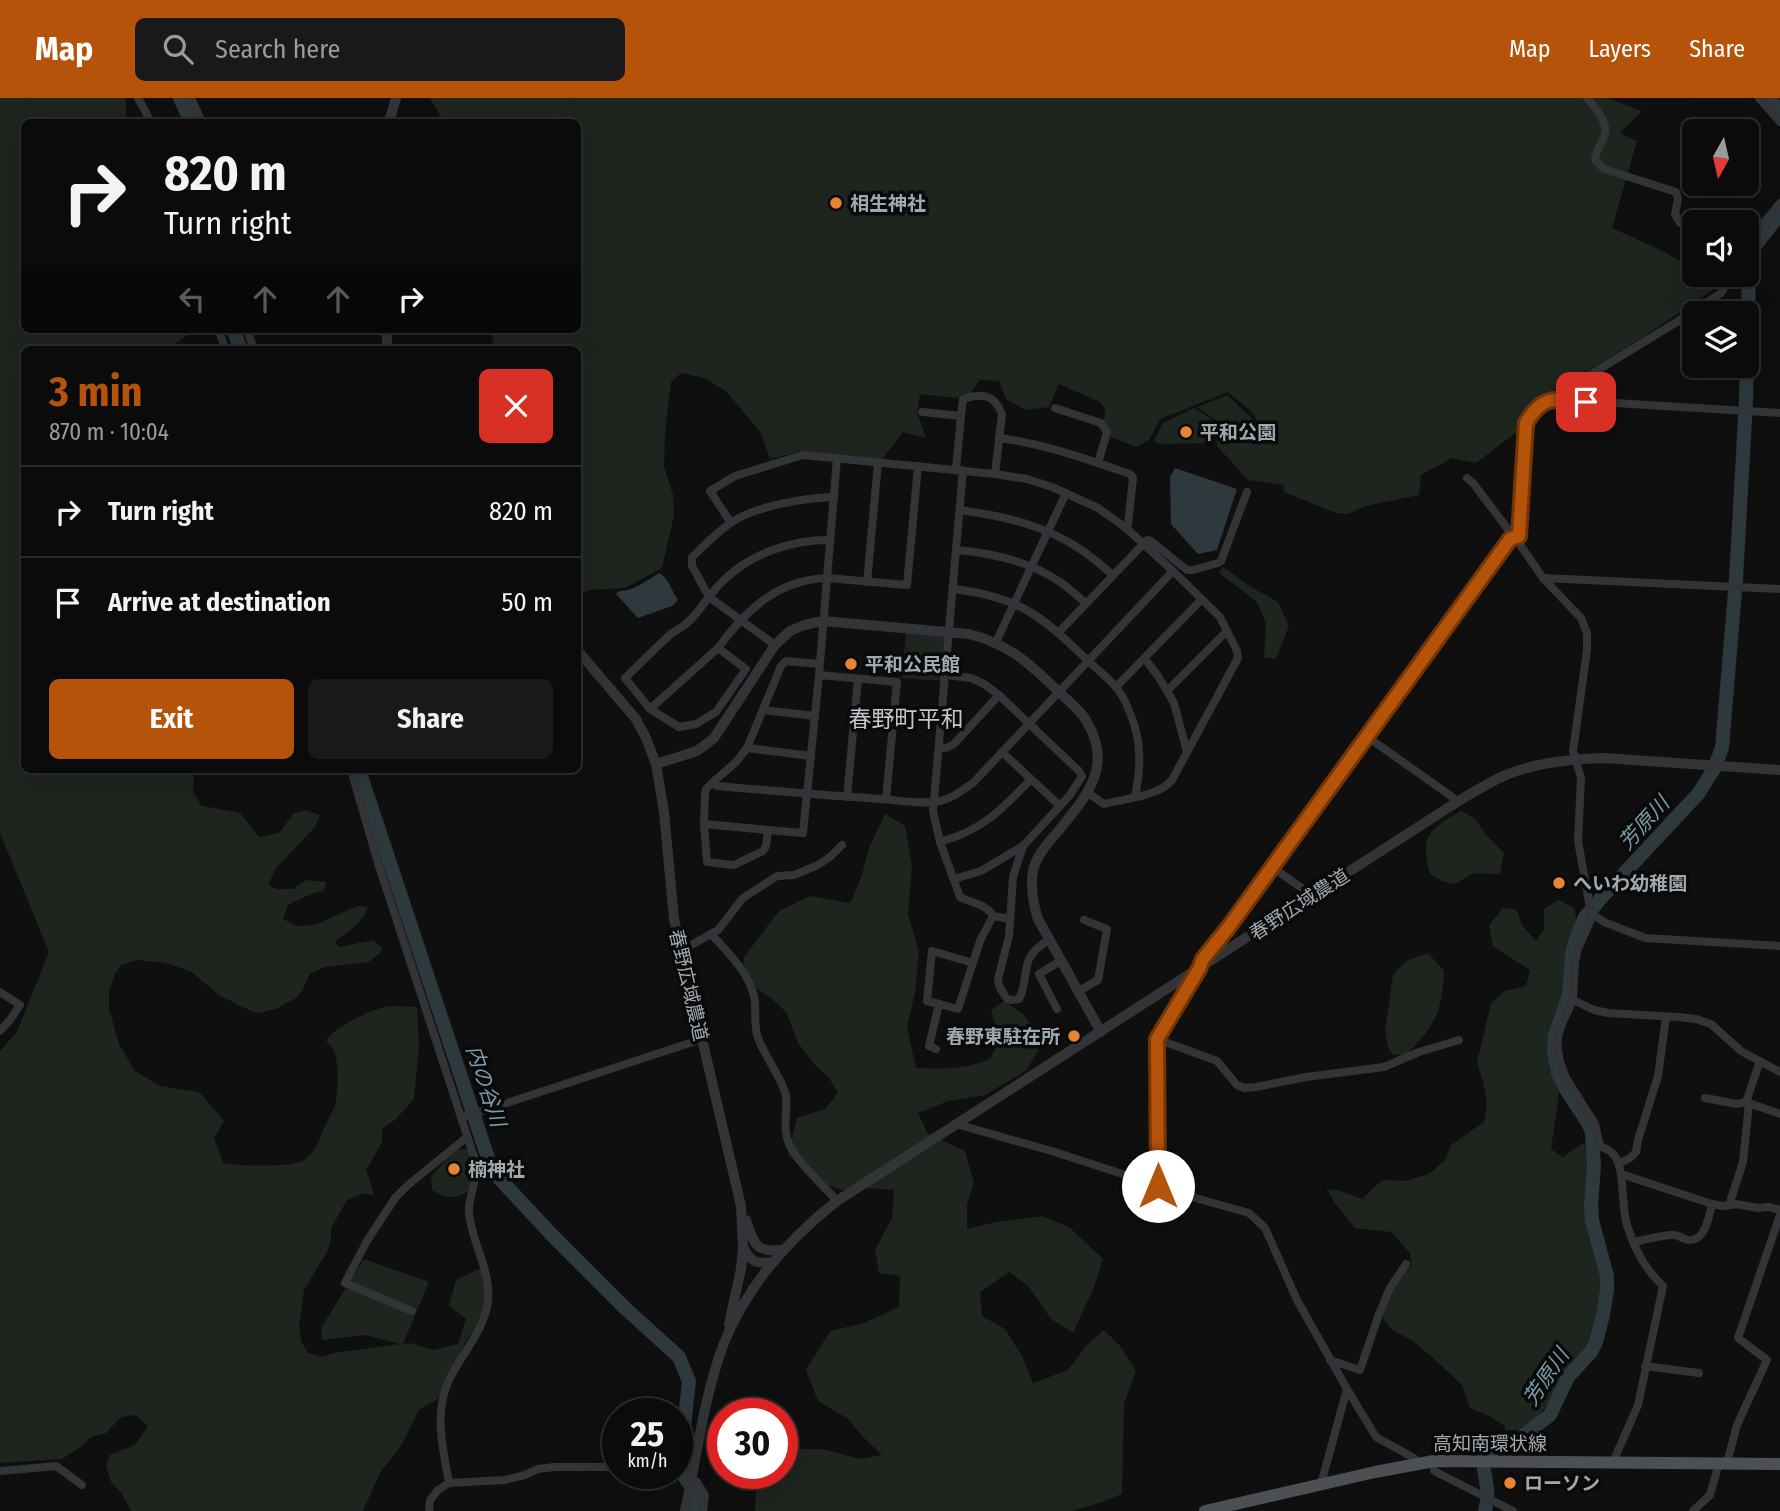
<!DOCTYPE html>
<meta charset="utf-8">
<style>
:root{--surface:#0b0b0c;--page:#19191a;--text:#f1f3f6;--muted:#9a9b9d;--line:#2b2b2d;--accent:#b45309}
body{margin:0;font-family:"Fira Sans Condensed","Noto Sans JP",sans-serif;background:var(--page);color:var(--text);height:100vh;display:flex;flex-direction:column;font-size:26px;white-space:nowrap}
*{box-sizing:border-box;margin:0}
p{font-size:23px;color:var(--muted)}
.icon{flex:none;width:38px;height:38px;fill:none;stroke:currentColor;stroke-width:2;stroke-linecap:round;stroke-linejoin:round}
.map{position:relative;flex:1;overflow:hidden}
.panel{position:absolute;left:21px;top:248px;width:560px;height:427px;display:flex;flex-direction:column;background:var(--surface);border-radius:10px;box-shadow:0 7px 28px #0002,0 0 0 2px var(--line)}
.panel>*{flex:none}
.guide{position:absolute;left:21px;top:21px;width:560px;height:214px;border-radius:10px;box-shadow:0 7px 28px #0002,0 0 0 2px var(--line);background:#0b0b0c;color:var(--text);overflow:hidden}
.needle{width:46px;rotate:188deg}
.fabs{position:absolute;left:1682px;top:21px;display:grid;gap:14px}
.fabs a{display:grid;place-items:center;width:77px;height:77px;border-radius:10px;background:var(--surface);box-shadow:0 7px 28px #0002,0 0 0 2px var(--line);font-size:35px}
.speed{position:absolute;left:602px;top:1300px;display:flex;gap:14px;font-size:35px;font-weight:700;text-align:center}
.speed>*{display:grid;place-content:center;width:91px;height:91px;border-radius:50%;background:var(--surface);box-shadow:0 7px 28px #0002,0 0 0 2px var(--line);line-height:1}
.speed small{font-size:18px;font-weight:400}
.speed .limit{border:10px solid #d22;background:#fff;color:#111}
.pin{position:absolute;display:grid;place-items:center;width:60px;height:60px;color:#fff;margin:-30px;border-radius:14px;box-shadow:0 4px 10px #0006}
.me{position:absolute;width:77px;margin:-38px;rotate:0deg;stroke-linejoin:round;filter:drop-shadow(0 0 5px #0008)}
.turn{display:flex;align-items:center;gap:24px;height:147px;padding:0 28px;font-size:32px}
.turn .icon{width:91px;height:91px;stroke-width:2.5}
.turn b{display:block;font-size:49px;line-height:60px}
.lanes{display:flex;align-items:center;height:66px;padding:0 28px;background:#0003;justify-content:center;gap:35px;direction:ltr}
.lanes .off{opacity:.35}
.round{display:grid;place-items:center;flex:none;width:74px;height:74px;border-radius:10px;background:var(--page)}
.overview{display:flex;align-items:center;justify-content:space-between;height:119px;padding:0 28px}
h1{font-size:42px;font-weight:700;line-height:52px;color:var(--accent)}
.button{display:flex;gap:14px;margin-top:auto;padding:14px 28px}
.button a{flex:1;height:80px;border-radius:10px;background:var(--accent);color:#fff;font-size:28px;font-weight:700;line-height:80px;text-align:center}
.button a+a{background:var(--page);color:var(--text)}
ul{padding:0;list-style:none}
li{display:flex;align-items:center;gap:21px;height:91px;padding:0 28px;border-top:2px solid var(--line)}
li div{flex:1}
li b{display:block;font-size:26px}
li em{font-style:normal}
header{display:flex;align-items:center;gap:42px;box-sizing:border-box;height:98px;padding:0 35px;background:var(--accent);color:#fff}
header strong{font-size:33px}
nav{display:flex;gap:38px;margin-inline-start:auto;font-size:24px}
.search{width:490px;height:63px;background:var(--page);display:flex;align-items:center;gap:18px;box-sizing:border-box;padding:0 24px;border-radius:10px;color:var(--muted);font-size:26px}
.map>svg:first-child{display:block}
.green{fill:#1e241e}
.water{fill:#2d393d}
.lines{fill:none;stroke-linecap:round;stroke-linejoin:round}
.river{stroke:#2d393d;stroke-width:14}
.minor{stroke:#323437;stroke-width:8}
.tertiary{stroke:#323437;stroke-width:10}
.primary{stroke:#4c4f54;stroke-width:12}
.route-casing{stroke:#753606;stroke-width:18}
.route{stroke:#b45309;stroke-width:12}
.poi-dot{fill:#e68431;stroke:#0a0a0b;stroke-width:2.5}
.labels{text-anchor:middle;stroke-width:7;stroke-linejoin:round;paint-order:stroke}
.poi-label{font-size:19px;font-weight:bold;fill:#a1a9b0;stroke:#0a0a0b;text-anchor:start}
.street-label{font-size:19px;fill:#a1a9b0;stroke:#0a0a0b}
.water-label{font-size:21px;font-style:italic;fill:#799daa;stroke:#0a0a0b}
.quarter-label{font-size:23px;fill:#c1c7cd;stroke:#0a0a0b}
</style>
<header>
<strong>Map</strong>
<div class="search"><svg class="icon" aria-label="search" viewBox="0 0 24 24"><circle cx="10" cy="10" r="6"/><path d="M15 15l6 6"/></svg>Search here</div>
<nav><a>Map</a><a>Layers</a><a>Share</a></nav>
</header>
<div class="map">
<svg width="1780" height="1413" viewBox="0 0 1780 1413">
<rect width="100%" height="100%" fill="#0f0f10"/>
<g class="green">
<path d="M0,0h125l1,1v23h-102v207h172l-29,21h-143v420h170l-1,22 9,14 38,7 19,24 20,-4 15,-20 12,-3 14,5 -5,12 -39,41 -8,17 9,4h16l13,-9 20,2 -2,9 -13,3 -23,11 -5,14 14,7 18,-1 42,-19 11,1c-6,17 -20,24 -33,35l4,5 34,-7 10,8 -2,4 -12,10 -44,5 -15,7 -8,17 -6,7 -18,10 -19,5 -6,-1 -34,-17 -29,-24 -25,-8 -28,-3 -16,5 -6,9 -6,17v18l10,35 16,27 25,15 39,6 25,29 -10,17 9,25c16,3 68,5 81,-3 11,-7 16,-21 20,-32 3,-7 7,-13 10,-20 4,-10 5,-44 1,-54 -1,-5 -6,-10 -9,-14 11,-14 40,-28 58,-33 10,-2 22,0 33,0l2,40 -5,52 -18,20 -14,10v13l-16,28 4,11 4,15 -9,-3 -18,7 -16,28v12l-4,12 -23,38 -5,36 2,15 7,12 15,4 11,-4 66,-9 -35,-9 -43,5 -1,-12 43,-69 65,23 -26,62 7,-1 23,7 25,-6 8,-25 -17,-13 7,-26 25,-12 8,25 -12,34 -11,14 -28,58 -19,11 -18,36 -21,27 -17,38h-232l-9,-17 -11,-12 -5,-16 4,-11 25,-10 13,-19 -13,-11 -14,2 -15,16 -15,4 -10,10 -19,12 -62,4v-412l17,-19 32,-80 -49,-119z"/>
<polygon points="430,0 1607,0 1642,13 1620,35 1637,43 1612,130 1663,153 1687,167 1694,164 1694,177 1720,177 1721,186 1645,238 1530,308 1518,333 1476,365 1452,360 1421,377 1419,397 1365,408 1348,416 1336,415 1284,394 1284,387 1248,382 1217,348 1216,322 1197,309 1227,297 1259,327 1253,315 1228,294 1160,321 1149,342 1136,349 1111,339 1104,323 1105,311 1100,304 1059,286 1049,309 1025,312 1006,301 999,283 980,282 970,295 958,300 920,296 917,314 926,340 903,334 881,363 802,353 770,361 761,335 727,294 705,280 681,275 671,284 665,333 664,368 673,397 674,417 662,470 625,490 590,492 578,496 578,252 495,252 490,231 578,231 578,24 444,24"/>
<polygon points="1194,310 1213,322 1214,345 1158,346 1154,343 1163,325"/>
<polygon points="1223,469 1256,492 1278,504 1289,528 1276,561 1264,559 1266,525 1257,504 1219,475"/>
<polygon points="906,534 946,538 942,583 902,580"/>
<path d="M1461,713l14,8 11,16 18,18 -4,21 -25,-1 -21,11 -12,-3 -12,-7c-10,-39 -2,-44 31,-63z"/>
<path d="M885,716l20,12 7,40 -4,48 11,38 -4,41 -8,34 9,41c27,1 51,2 75,-10l8,-20 -8,-28 13,-9 20,14 19,27 -17,29 -41,24 -37,6 -30,12 10,21 37,17 9,32 -7,21v25l29,-7 46,-6 27,11 34,32 -9,28 -21,46 -22,-14 -23,-33 -19,-14 -29,20 2,24 23,13 17,27 11,27 35,-13 19,-25 17,-15 16,16 16,25 -12,33 -2,90 -26,10 -24,7h-317l1,-23 9,-14h17v-20l6,-5h34l38,10 22,-4 -16,-15 -19,-22 -29,-17 -12,-31 24,-39 34,-8 35,-16 1,-31 -21,-3 -4,-23 17,-32 2,-28 -28,-2 -23,2 -30,-9 -25,-27 9,-36 28,-9 13,-16 -9,-15 -15,-14 -16,-21 -12,-31 -15,-14 -29,-19 2,-22 35,-46 31,-15 40,7 12,-28 7,-27z"/>
<polygon points="1558,802 1574,810 1577,824 1571,846 1566,893 1551,944 1550,973 1560,989 1551,1051 1563,1059 1583,1045 1590,1054 1593,1081 1596,1134 1605,1154 1609,1197 1602,1225 1589,1250 1576,1270 1528,1331 1505,1333 1505,1328 1489,1318 1470,1310 1462,1287 1431,1258 1411,1242 1390,1230 1381,1217 1392,1190 1411,1167 1410,1155 1391,1134 1355,1130 1334,1104 1327,1091 1341,1093 1362,1101 1382,1082 1404,1083 1429,1076 1445,1062 1451,1047 1484,1024 1487,1006 1483,984 1477,964 1491,905 1505,893 1526,888 1530,872 1493,848 1489,827 1503,810 1517,812 1522,827 1536,843 1544,831 1544,811"/>
<path d="M1428,855l16,18c-2,42 -9,55 -39,85l-13,-2 -4,-7 -3,-16 8,-56 13,-14z"/>
<path d="M459,1051h9l3,16 1,24c-15,10 -24,11 -40,1l-1,-13 21,-24z"/>
</g>
<g class="water">
<polygon points="1175,370 1237,391 1217,452 1198,456 1171,426 1170,379"/>
<path d="M659,475c10,5 12,17 19,27l-6,6 -34,12 -22,-24 3,-3c14,1 28,-11 40,-18z"/>
</g>
<g class="lines">
<g class="river">
<polyline points="180,0 191,24"/>
<polyline points="1769,0 1780,13"/>
<polyline points="1746,159 1780,116"/>
<polyline points="233,231 241,252"/>
<path d="M359,672l131,394 7,12 54,58 75,75 53,48 10,24c-2,18 -4,37 -6,55 -1,10 -3,22 -1,33 4,22 25,15 13,42"/>
<polyline points="1487,1361 1489,1354 1519,1341 1550,1317 1568,1279 1591,1254 1596,1244 1603,1217 1607,1192 1607,1178 1592,1122 1591,1107 1594,1068 1592,1034 1588,1025 1567,993 1558,975 1554,953 1555,937 1569,897 1572,857 1576,841 1585,819 1602,799 1698,696 1714,671 1722,650 1736,481 1746,303 1749,171 1746,170"/>
<path d="M1484,1372c3,15 5,26 1,41"/>
</g>
<g class="minor">
<polyline points="138,0 151,24"/>
<polyline points="191,0 202,24"/>
<path d="M1587,0c7,8 21,24 18,35 -2,10 -9,16 -10,27l9,9 72,23 2,7 -3,15 5,9 14,5"/>
<polyline points="1759,0 1780,24"/>
<polyline points="1746,146 1780,105"/>
<polyline points="1726,177 1725,188 1721,195 1680,222 1534,311 1526,325 1519,438 1521,448 1543,480 1581,520 1587,535 1587,552 1573,653 1581,680 1578,743 1591,815 1604,824 1645,840 1780,848"/>
<polyline points="218,231 226,252"/>
<polyline points="247,231 254,252"/>
<polyline points="1549,301 1780,315"/>
<polyline points="1055,310 1101,325 1107,334 1098,365"/>
<polyline points="922,314 961,318 956,371"/>
<path d="M961,318l2,-17c19,-6 31,-5 39,15l-7,60"/>
<path d="M999,340c47,6 87,21 131,36l3,4 -5,46 -2,4"/>
<path d="M963,372l-30,341 7,31 20,55c11,6 27,7 33,19"/>
<polyline points="1467,380 1473,385 1510,434 1519,438"/>
<path d="M960,412c43,6 86,15 123,41 10,7 20,16 30,24"/>
<path d="M731,425l-21,-32 25,-15 68,-21 192,19 32,5 25,8 46,21 28,20 47,43 47,46 17,34 1,7 -66,122c-12,16 -49,19 -68,24l-16,-11"/>
<path d="M956,452c37,3 73,11 104,32 9,6 17,14 26,21"/>
<polyline points="1543,480 1780,491"/>
<polyline points="867,484 878,365"/>
<path d="M954,491c62,8 85,24 129,67 10,10 22,19 31,29 8,8 12,18 16,28 12,28 11,54 5,84"/>
<polyline points="1059,534 1147,442 1151,443 1187,472 1193,472 1218,465 1221,463 1247,394"/>
<polyline points="996,544 1066,395"/>
<path d="M775,547l-66,-48 -17,-31v-9c12,-11 23,-23 37,-33 25,-18 75,-26 105,-27"/>
<path d="M718,550c28,-38 59,-68 109,-70l80,7 11,-119"/>
<polyline points="1145,561 1158,578 1174,605 1187,654"/>
<polyline points="819,577 897,584 886,701"/>
<polyline points="946,577 971,580 984,586 999,597 1079,673 1082,678 1070,697 1023,748 981,773 954,781"/>
<polyline points="1116,589 1202,501"/>
<polyline points="1167,593 1227,533"/>
<path d="M650,611l68,-61 28,21 -30,43 -20,12 -17,3 -29,-18 -25,-31c16,-15 31,-31 47,-45 5,-3 10,-6 14,-9 15,-13 24,-32 39,-45 28,-26 66,-39 104,-39"/>
<polyline points="763,612 815,618"/>
<polyline points="1366,638 1451,698 1457,704"/>
<polyline points="939,649 946,650 954,646 999,597"/>
<polyline points="747,650 811,658"/>
<polyline points="1002,654 1060,708"/>
<path d="M351,672l27,93 97,297c0,6 1,11 0,17 -1,12 -7,23 -6,36 3,32 25,62 18,94 -6,27 -25,47 -37,71 -17,34 -7,70 -1,105"/>
<path d="M712,685l5,3c55,5 109,9 163,13 19,1 42,6 60,2 13,-3 23,-11 33,-18l200,-212"/>
<polyline points="847,699 858,581"/>
<polyline points="704,726 707,764 734,767 763,753 766,748 768,732 803,735 819,577 837,360"/>
<polyline points="768,732 704,726 705,695 706,691 712,685 736,664 747,650 781,568 786,563 820,566"/>
<path d="M940,744c43,-12 61,-32 91,-63"/>
<path d="M1023,748l-10,31 -4,59 -11,43 1,7 8,13 5,1 7,-1c7,-13 5,-27 10,-40 4,-9 13,-15 21,-20"/>
<polyline points="1272,769 1313,798"/>
<path d="M1593,817l-15,34 -3,13 -2,38 -13,28 -3,15 3,19 6,16 29,46 5,22c5,2 11,5 14,9 11,12 7,52 13,70 7,24 18,44 36,61l-25,119 -25,57"/>
<path d="M712,837c16,18 36,36 42,61 3,14 -1,29 4,42 6,17 25,42 28,58 2,16 -4,33 3,48 9,19 34,41 48,57"/>
<polyline points="680,851 686,850 718,832 743,800 777,778 794,777 818,767 830,759 842,747"/>
<polyline points="1079,893 1098,882 1107,831 1084,822"/>
<polyline points="0,894 20,907 10,922 0,933"/>
<polyline points="1573,902 1594,912 1608,915 1678,919 1696,921 1711,926 1741,953 1780,974"/>
<polyline points="939,906 958,911 980,843 993,818 1010,821"/>
<polyline points="1057,911 1039,876 1062,862"/>
<polyline points="1157,941 1217,963 1237,987 1244,990 1256,989 1306,979 1384,969 1419,954 1459,942"/>
<polyline points="936,951 929,948 939,906 927,903 932,853 973,865"/>
<polyline points="1760,963 1746,1004 1780,1016"/>
<polyline points="1705,1000 1737,1006 1746,1004"/>
<polyline points="461,1020 702,941"/>
<polyline points="956,1026 1055,1054 1199,1101 1249,1115 1265,1130 1297,1202 1347,1291 1321,1386"/>
<polyline points="1620,1065 1630,1060 1636,1054 1638,1042 1658,978 1666,919"/>
<polyline points="1621,1076 1712,1106 1723,1108 1736,1106 1758,1110 1769,1109 1780,1112"/>
<polyline points="1158,1088 1157,941 1199,871 1203,861 1228,830 1510,441 1519,438"/>
<polyline points="1731,1107 1731,1101 1743,1064 1749,1005"/>
<path d="M1633,1144c13,-2 27,-7 40,-7 7,0 11,5 16,5 17,1 20,-25 23,-36"/>
<polyline points="412,1213 345,1185 367,1143 395,1100 408,1087 467,1039"/>
<polyline points="1330,1262 1360,1272 1379,1216 1390,1190 1406,1166"/>
<polyline points="1645,1268 1699,1275"/>
<polyline points="1347,1291 1376,1339 1414,1360 1419,1365"/>
<polyline points="1434,1363 1434,1373 1513,1413"/>
<polyline points="1727,1365 1737,1327 1767,1262 1738,1240 1780,1117"/>
<polyline points="677,1368 695,1368"/>
<polyline points="0,1373 56,1368 82,1387"/>
<polyline points="692,1381 697,1384 705,1397 703,1413"/>
<polyline points="429,1413 430,1402 438,1392 449,1385 505,1382 525,1377 538,1371 554,1369 618,1369"/>
<polyline points="1693,1413 1710,1397 1719,1365"/>
</g>
<g class="tertiary">
<polyline points="389,24 396,0"/>
<polyline points="386,231 388,252"/>
<polyline points="578,553 636,621 646,640 656,666 664,714 674,821 741,1108 743,1149 741,1171 729,1226"/>
<path d="M656,666l41,-13 17,-13 61,-93 15,-14 14,-6 19,-4 146,13c40,10 60,29 89,57 9,9 23,19 29,31 28,47 -4,78 -32,113 -10,11 -19,22 -22,36 -3,17 0,32 5,48l63,113"/>
<path d="M746,1122c8,24 9,33 37,30"/>
<path d="M743,1149c8,16 14,17 30,15"/>
<path d="M685,1413c12,-56 19,-115 39,-168 23,-57 66,-105 113,-142l620,-399c17,-10 35,-22 54,-29 29,-11 61,-14 92,-15l177,12"/>
</g>
<polyline class="primary" points="1205,1413 1375,1374 1434,1363 1780,1366"/>
</g>
<g class="lines">
<defs>
<path id="route" d="M1158,1088l-1,-147 42,-70 4,-10 25,-31 282,-389 9,-3 7,-113c18,-30 29,-23 60,-21"/>
</defs>
<use href="#route" class="route-casing"/>
<use href="#route" class="route"/>
</g>
<g class="poi-dot">
<circle cx="836" cy="105" r="7"/>
<circle cx="1186" cy="334" r="7"/>
<circle cx="851" cy="566" r="7"/>
<circle cx="1559" cy="785" r="7"/>
<circle cx="1074" cy="938" r="7"/>
<circle cx="454" cy="1071" r="7"/>
<circle cx="1510" cy="1385" r="7"/>
</g>
<g class="labels">
<g class="poi-label">
<text x="850" y="112">相生神社</text>
<text x="1200" y="341">平和公園</text>
<text x="865" y="573">平和公民館</text>
<text x="1573" y="792">へいわ幼稚園</text>
<text x="1060" y="945" text-anchor="end">春野東駐在所</text>
<text x="468" y="1078">楠神社</text>
<text x="1524" y="1392">ローソン</text>
</g>
<g class="street-label">
<text transform="translate(1299 806) rotate(-33)" y="7">春野広域農道</text>
<text transform="translate(689 887) rotate(77)" y="7">春野広域農道</text>
<text x="1490" y="1352">高知南環状線</text>
</g>
<g class="water-label">
<text transform="translate(1644 725) rotate(-48)" y="7">芳原川</text>
<text transform="translate(486 988) rotate(72)" y="7">内の谷川</text>
<text transform="translate(1546 1279) rotate(-56)" y="7">芳原川</text>
</g>
<g class="quarter-label">
<text x="906" y="629">春野町平和</text>
</g>
</g>
</svg>
<div class="fabs">
<a><svg class="needle" viewBox="-14 -14 28 28"><path d="M0-13l5 13h-10z" fill="#e53935"/><path d="M0 13l5-13h-10z" fill="#9a9b9d"/></svg></a>
<a><svg class="icon" aria-label="sound" viewBox="0 0 24 24"><path d="M4 9h4l5-4v14l-5-4H4zM17 9q2 3 0 6"/></svg></a>
<a><svg class="icon" aria-label="layers" viewBox="0 0 24 24"><path d="M12 4l9 5-9 5-9-5zM3 14l9 5 9-5"/></svg></a>
</div>
<div class="speed"><div>25<small>km/h</small></div><div class="limit">30</div></div>
<div class="pin" style="left:1586px;top:304px;background:#d93025"><svg class="icon" aria-label="arrive" viewBox="0 0 24 24"><path d="M6 21V4h12l-3 4 3 4H6"/></svg></div>
<svg class="me" style="left:1158px;top:1088px" viewBox="-20 -20 40 40"><circle r="19" fill="#fff"/><path d="M0-13L10 11 0 6-10 11z" fill="#b45309"/></svg>
<div class="guide">
<div class="turn"><svg class="icon" aria-label="right" viewBox="0 0 24 24"><path d="M7 20v-9h11M14 6l5 5-5 5"/></svg><div><b>820 m</b>Turn right</div></div>
<div class="lanes"><svg class="icon off" aria-label="left" viewBox="0 0 24 24"><path d="M17 20v-9H6M10 6l-5 5 5 5"/></svg><svg class="icon off" aria-label="ahead" viewBox="0 0 24 24"><path d="M12 20V5M6 11l6-6 6 6"/></svg><svg class="icon off" aria-label="ahead" viewBox="0 0 24 24"><path d="M12 20V5M6 11l6-6 6 6"/></svg><svg class="icon" aria-label="right" viewBox="0 0 24 24"><path d="M7 20v-9h11M14 6l5 5-5 5"/></svg></div>
</div>
<section class="panel">
<div class="overview"><div><h1>3 min</h1><p>870 m · 10:04</p></div><a class="round" style="background:#d93025;color:#fff"><svg class="icon" aria-label="close" viewBox="0 0 24 24"><path d="M6 6l12 12M18 6L6 18"/></svg></a></div>
<ul>
<li><svg class="icon" aria-label="right" viewBox="0 0 24 24"><path d="M7 20v-9h11M14 6l5 5-5 5"/></svg><div><b>Turn right</b></div><em>820 m</em></li>
<li><svg class="icon" aria-label="arrive" viewBox="0 0 24 24"><path d="M6 21V4h12l-3 4 3 4H6"/></svg><div><b>Arrive at destination</b></div><em>50 m</em></li>
</ul>
<div class="button"><a>Exit</a><a>Share</a></div>
</section>
</div>
